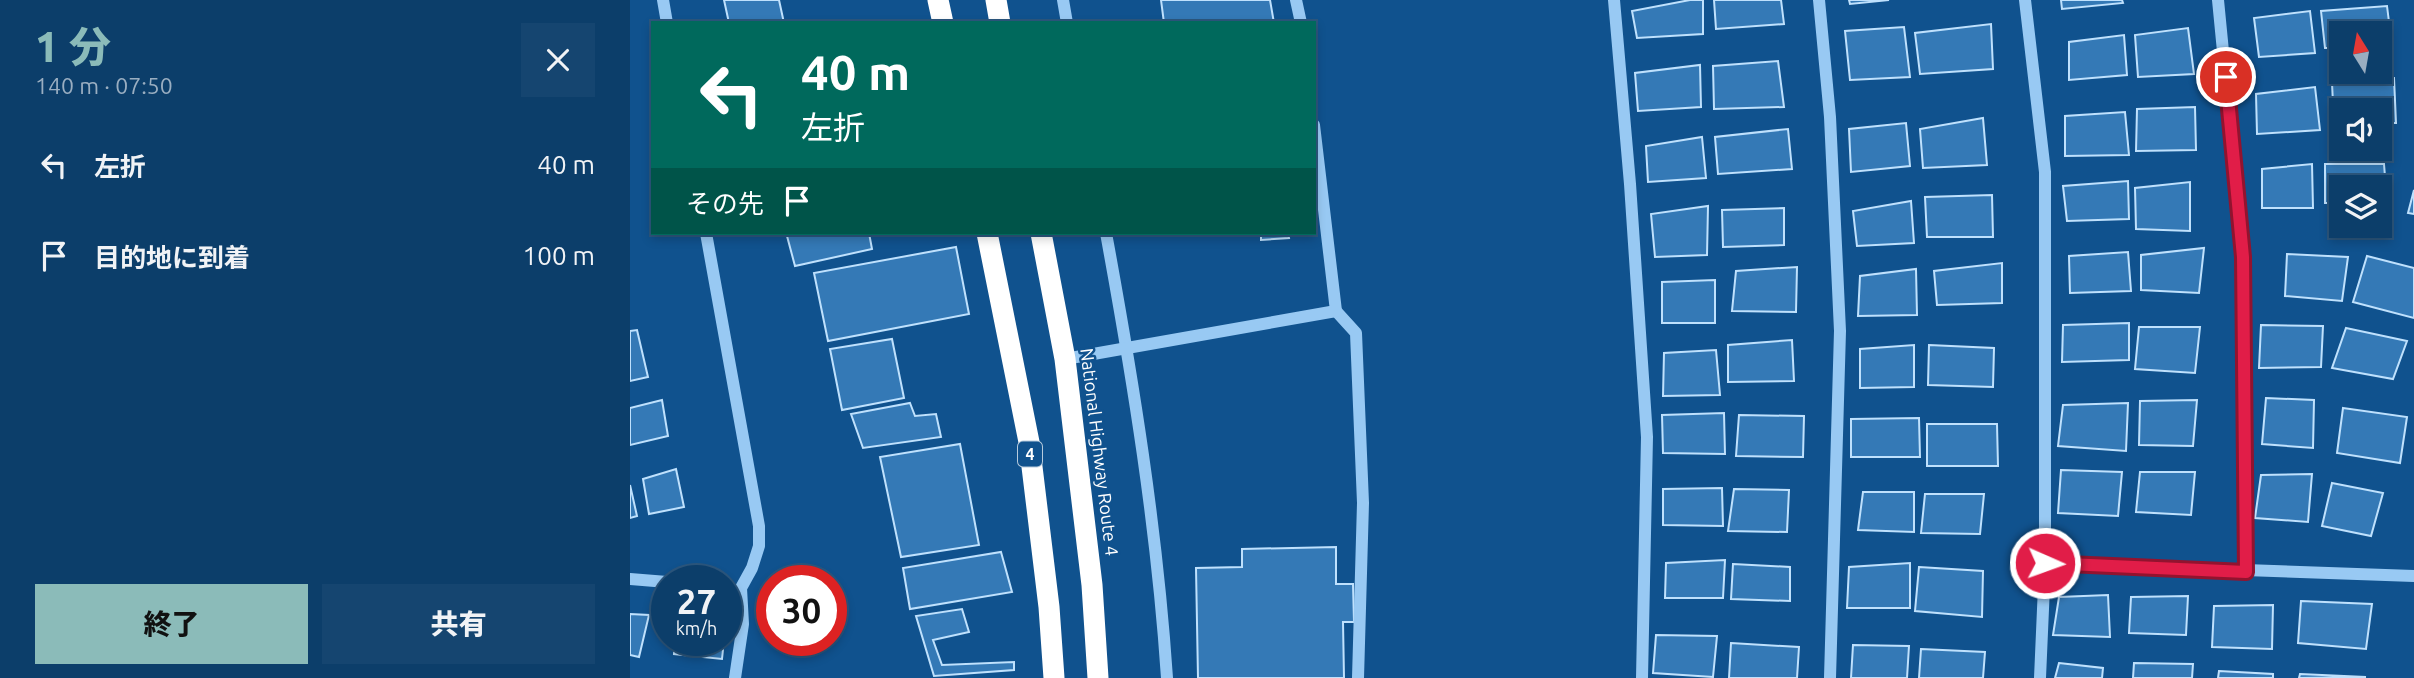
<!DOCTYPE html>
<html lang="ja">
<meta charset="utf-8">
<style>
:root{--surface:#0c3e6a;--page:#154570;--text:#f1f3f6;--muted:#9aaec1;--line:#2c577e;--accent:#8bbbb9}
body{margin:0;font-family:Ubuntu,"Noto Sans JP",sans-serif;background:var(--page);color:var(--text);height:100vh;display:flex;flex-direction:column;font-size:26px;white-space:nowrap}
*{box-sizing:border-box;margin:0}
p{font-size:23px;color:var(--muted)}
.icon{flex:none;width:38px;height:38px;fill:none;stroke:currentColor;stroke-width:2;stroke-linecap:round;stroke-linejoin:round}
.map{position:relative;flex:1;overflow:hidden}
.side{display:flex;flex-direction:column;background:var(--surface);width:630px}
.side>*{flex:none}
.hud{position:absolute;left:21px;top:21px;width:665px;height:214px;border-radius:0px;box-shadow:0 4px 10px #0003,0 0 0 2px var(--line);background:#00695c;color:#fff;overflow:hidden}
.needle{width:46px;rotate:349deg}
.tools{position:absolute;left:1699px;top:21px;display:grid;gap:14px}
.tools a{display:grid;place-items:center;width:63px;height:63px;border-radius:0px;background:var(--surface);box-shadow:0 4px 10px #0003,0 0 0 2px var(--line);font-size:35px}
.speed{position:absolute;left:21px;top:565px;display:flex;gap:14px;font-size:35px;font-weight:700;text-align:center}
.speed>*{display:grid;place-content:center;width:91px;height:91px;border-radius:50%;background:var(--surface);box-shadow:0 4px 10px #0003,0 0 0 2px var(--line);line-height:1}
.speed small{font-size:18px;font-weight:400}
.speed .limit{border:10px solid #d22;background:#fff;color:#111}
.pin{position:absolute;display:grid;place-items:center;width:60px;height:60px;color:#fff;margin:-30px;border:4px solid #fff;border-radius:50%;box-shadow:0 2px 7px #0007}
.me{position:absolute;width:77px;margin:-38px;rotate:92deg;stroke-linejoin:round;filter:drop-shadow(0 0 5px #0008)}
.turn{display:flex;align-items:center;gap:24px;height:147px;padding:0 35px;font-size:32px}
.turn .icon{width:91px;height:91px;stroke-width:2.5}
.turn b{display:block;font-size:49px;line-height:60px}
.then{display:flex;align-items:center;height:66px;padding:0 35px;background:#0003;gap:14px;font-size:26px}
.round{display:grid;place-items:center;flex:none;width:74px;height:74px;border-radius:0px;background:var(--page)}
.overview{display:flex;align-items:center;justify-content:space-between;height:119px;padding:0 35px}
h1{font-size:42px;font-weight:800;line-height:52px;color:var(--accent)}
.button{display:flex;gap:14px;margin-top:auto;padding:14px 35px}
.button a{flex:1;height:80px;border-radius:0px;background:var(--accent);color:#111;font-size:28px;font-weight:800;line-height:80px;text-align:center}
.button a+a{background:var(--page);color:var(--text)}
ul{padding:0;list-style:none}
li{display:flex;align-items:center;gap:21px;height:91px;padding:0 35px}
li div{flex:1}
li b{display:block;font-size:26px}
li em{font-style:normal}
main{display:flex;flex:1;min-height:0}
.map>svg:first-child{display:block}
.building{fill:#3479b6;stroke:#bfe1fd;stroke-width:2}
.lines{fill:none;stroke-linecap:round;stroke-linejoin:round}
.minor{stroke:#98c9f3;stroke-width:12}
.highway{stroke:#fff;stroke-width:21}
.route-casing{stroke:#92132f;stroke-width:18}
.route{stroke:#e11d48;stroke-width:12}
.labels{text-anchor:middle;stroke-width:5;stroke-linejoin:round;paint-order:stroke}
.shield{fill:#10528e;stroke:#b7cbdd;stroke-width:2}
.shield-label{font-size:16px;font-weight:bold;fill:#fff}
.street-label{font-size:18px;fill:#fff;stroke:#10528e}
</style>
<main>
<section class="side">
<div class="overview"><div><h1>1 分</h1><p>140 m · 07:50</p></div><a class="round"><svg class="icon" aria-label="close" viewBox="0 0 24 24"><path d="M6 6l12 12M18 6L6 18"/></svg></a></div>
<ul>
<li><svg class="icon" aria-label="left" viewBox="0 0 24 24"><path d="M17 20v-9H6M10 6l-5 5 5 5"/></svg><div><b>左折</b></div><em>40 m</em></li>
<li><svg class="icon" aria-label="arrive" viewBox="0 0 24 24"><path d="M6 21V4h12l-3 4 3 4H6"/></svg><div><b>目的地に到着</b></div><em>100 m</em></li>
</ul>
<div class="button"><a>終了</a><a>共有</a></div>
</section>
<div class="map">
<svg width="1784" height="678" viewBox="0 0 1784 678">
<rect width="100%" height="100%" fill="#10528e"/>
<g class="building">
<polygon points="94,0 149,0 154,23 99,23"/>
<polygon points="531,0 640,0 644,23 534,23"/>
<polygon points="1060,0 1073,0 1073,34 1007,38 1002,11"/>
<polygon points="1084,0 1151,0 1154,24 1086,29"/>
<polygon points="1219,0 1259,0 1220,4"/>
<polygon points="1431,0 1492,0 1493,3 1432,9"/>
<polygon points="1757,6 1762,46 1750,47 1750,33 1712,33 1712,48 1695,48 1691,11"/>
<polygon points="1680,11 1685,53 1629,57 1624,18"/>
<polygon points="1361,24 1363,69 1290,74 1285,33"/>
<polygon points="1274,27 1280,77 1220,80 1215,31"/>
<polygon points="1558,28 1564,74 1508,77 1505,35"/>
<polygon points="1494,35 1497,75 1439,80 1439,42"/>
<polygon points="1148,61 1154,107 1084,109 1083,66"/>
<polygon points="1070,65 1071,107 1008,111 1005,73"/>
<polygon points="1764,78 1766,123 1750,123 1750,110 1712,110 1712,123 1704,124 1702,83"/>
<polygon points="1685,87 1690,130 1627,134 1626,94"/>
<polygon points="1565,107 1566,150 1506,151 1507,109"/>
<polygon points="1495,112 1499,155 1435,156 1435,116"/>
<polygon points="1353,118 1357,165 1293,168 1290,129"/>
<polygon points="1276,123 1280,166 1221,172 1219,129"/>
<polygon points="1158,129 1162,169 1088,174 1085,137"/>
<polygon points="1072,137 1076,178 1018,182 1016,146"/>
<polygon points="1682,164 1683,208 1632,208 1632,169"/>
<polygon points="1695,164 1754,164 1757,202 1750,202 1750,187 1712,187 1712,203 1695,203"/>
<polygon points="1498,181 1499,219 1437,221 1433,186"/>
<polygon points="1560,182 1560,231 1506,229 1505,188"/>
<polygon points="1784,190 1784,214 1778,213"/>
<polygon points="1362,195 1363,237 1297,237 1295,197"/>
<polygon points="1281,201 1284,243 1227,246 1223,211"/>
<polygon points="1078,206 1077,255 1025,257 1021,214"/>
<polygon points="1154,208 1154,245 1093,247 1092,210"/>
<polygon points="175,233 239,233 242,249 165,266 157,236"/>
<polygon points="631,233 658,233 659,238 631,240"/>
<polygon points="326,247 339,314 198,341 184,273"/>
<polygon points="1574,248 1569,293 1511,290 1511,255"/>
<polygon points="1498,252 1501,291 1440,293 1439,256"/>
<polygon points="1657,254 1718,257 1712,301 1655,296"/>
<polygon points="1737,256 1784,268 1784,318 1723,302"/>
<polygon points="1372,263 1372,303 1307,305 1304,271"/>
<polygon points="1167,267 1166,312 1102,311 1106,271"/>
<polygon points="1286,269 1287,315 1228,316 1230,276"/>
<polygon points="1085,280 1085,323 1032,323 1032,282"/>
<polygon points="1499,323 1499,360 1432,362 1433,325"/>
<polygon points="1631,325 1693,326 1691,367 1629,368"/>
<polygon points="1509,327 1570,327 1565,373 1505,369"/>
<polygon points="1716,328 1777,341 1763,379 1702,368"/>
<polygon points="7,330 18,377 0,381 0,331"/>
<polygon points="262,339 274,398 212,410 200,349"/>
<polygon points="1162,340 1164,381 1098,382 1098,345"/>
<polygon points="1284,345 1284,387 1230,388 1230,349"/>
<polygon points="1299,345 1364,348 1363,387 1298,385"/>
<polygon points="1086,350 1090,395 1033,396 1034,353"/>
<polygon points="1636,398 1684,400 1683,448 1632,444"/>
<polygon points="32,400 38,436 0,445 0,408"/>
<polygon points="1567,400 1563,446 1509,445 1510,401"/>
<polygon points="280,403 285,416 306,414 311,437 233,448 221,414"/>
<polygon points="1498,403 1496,451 1428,446 1433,405"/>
<polygon points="1713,408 1777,417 1770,463 1707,453"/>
<polygon points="1094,413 1095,454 1033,453 1032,415"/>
<polygon points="1109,415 1174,416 1173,457 1106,456"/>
<polygon points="1289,418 1290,457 1221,457 1221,419"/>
<polygon points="1297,424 1367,424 1368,466 1297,466"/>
<polygon points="330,444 349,545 271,557 250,457"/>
<polygon points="46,469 54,507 19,514 13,479"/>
<polygon points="1431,470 1492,472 1488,516 1428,513"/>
<polygon points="1510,472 1565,472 1561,515 1506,512"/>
<polygon points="1682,474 1678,522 1625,518 1631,475"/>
<polygon points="1702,483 1753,493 1741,536 1692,526"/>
<polygon points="0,485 7,516 0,518"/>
<polygon points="1092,488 1093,526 1033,525 1033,489"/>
<polygon points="1104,489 1159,490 1157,532 1098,531"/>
<polygon points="1233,492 1284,492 1284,532 1228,530"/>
<polygon points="1295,494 1354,494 1350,534 1291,533"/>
<polygon points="706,547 706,584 723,584 724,622 713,622 714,678 568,678 566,568 612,567 612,549"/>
<polygon points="371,552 382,592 280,609 273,568"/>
<polygon points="1095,560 1093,598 1035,598 1036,563"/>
<polygon points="1280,563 1280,608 1217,608 1219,567"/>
<polygon points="1103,564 1160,567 1160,601 1101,599"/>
<polygon points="1289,567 1353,571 1352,617 1285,611"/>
<polygon points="1478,595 1480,637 1423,635 1429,597"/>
<polygon points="1558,596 1556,635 1499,633 1501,597"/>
<polygon points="1671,601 1742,604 1736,649 1668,643"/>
<polygon points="1643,605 1642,649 1582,647 1584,606"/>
<polygon points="332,609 339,632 303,640 312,665 384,662 384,670 304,676 286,616"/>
<polygon points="0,614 19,615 9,657 0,655"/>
<polygon points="1026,635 1087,636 1083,677 1023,673"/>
<polygon points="45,640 94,640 92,659 44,654"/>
<polygon points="1101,643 1169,647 1167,678 1099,678"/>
<polygon points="1223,645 1279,646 1277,678 1221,678"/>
<polygon points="1291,649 1355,652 1353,678 1289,678"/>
<polygon points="1429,663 1473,668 1472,678 1425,678"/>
<polygon points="1504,663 1563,664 1562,678 1503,678"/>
<polygon points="1589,671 1643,674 1643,678 1588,678"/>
<polygon points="1670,674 1736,677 1669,678"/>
</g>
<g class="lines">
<g class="minor">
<polyline points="33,0 37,23"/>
<polyline points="433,0 437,23"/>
<polyline points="666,0 671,23"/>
<polyline points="984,0 1000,184 1017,437 1012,678"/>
<polyline points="1189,0 1200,117 1210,331 1200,678"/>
<polyline points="1395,0 1415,172 1415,563 1410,678"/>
<polyline points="1588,0 1613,257 1616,572"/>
<polyline points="76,233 129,526 129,546 122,568 111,588 113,624 105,678"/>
<path d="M476,233c27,147 51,295 61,445"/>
<polyline points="706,311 726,333 733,503 728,678"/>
<polyline points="435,359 706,311 684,125"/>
<polyline points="1415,563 1784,576"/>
<polyline points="0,579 37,582"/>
</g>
<g class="highway">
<polyline points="308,0 313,23"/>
<polyline points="366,0 370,23"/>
<polyline points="357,233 399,442 419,607 424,678"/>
<polyline points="411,233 435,359 462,585 468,678"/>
</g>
</g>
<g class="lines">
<defs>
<polyline id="route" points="1415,563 1616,572 1613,257 1596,77"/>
</defs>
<use href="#route" class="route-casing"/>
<use href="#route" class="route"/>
</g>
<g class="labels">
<rect class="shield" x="388" y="441.5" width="24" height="25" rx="5"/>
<g class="shield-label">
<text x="400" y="460">4</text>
</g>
<g class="street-label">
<text transform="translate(469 452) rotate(83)" y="6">National Highway Route 4</text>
</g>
</g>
</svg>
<div class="tools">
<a><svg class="needle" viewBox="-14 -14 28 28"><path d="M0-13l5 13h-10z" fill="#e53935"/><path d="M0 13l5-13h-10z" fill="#9aaec1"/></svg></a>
<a><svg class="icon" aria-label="sound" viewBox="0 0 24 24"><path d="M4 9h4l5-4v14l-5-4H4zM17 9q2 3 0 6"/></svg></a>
<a><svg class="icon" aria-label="layers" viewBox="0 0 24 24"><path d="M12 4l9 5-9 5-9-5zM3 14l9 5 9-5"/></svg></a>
</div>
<div class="speed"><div>27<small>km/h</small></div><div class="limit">30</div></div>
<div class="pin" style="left:1596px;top:77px;background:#d93025"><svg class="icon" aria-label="arrive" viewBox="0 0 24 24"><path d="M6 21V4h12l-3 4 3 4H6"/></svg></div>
<svg class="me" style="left:1415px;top:563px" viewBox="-20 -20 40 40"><circle r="17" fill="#e11d48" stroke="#fff" stroke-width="3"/><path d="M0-11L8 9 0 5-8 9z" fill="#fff"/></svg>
<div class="hud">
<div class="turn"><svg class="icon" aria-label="left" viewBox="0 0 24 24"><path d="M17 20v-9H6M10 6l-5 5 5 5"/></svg><div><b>40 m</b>左折</div></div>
<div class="then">その先<svg class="icon" aria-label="arrive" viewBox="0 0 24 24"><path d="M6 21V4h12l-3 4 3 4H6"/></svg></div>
</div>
</div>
</main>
